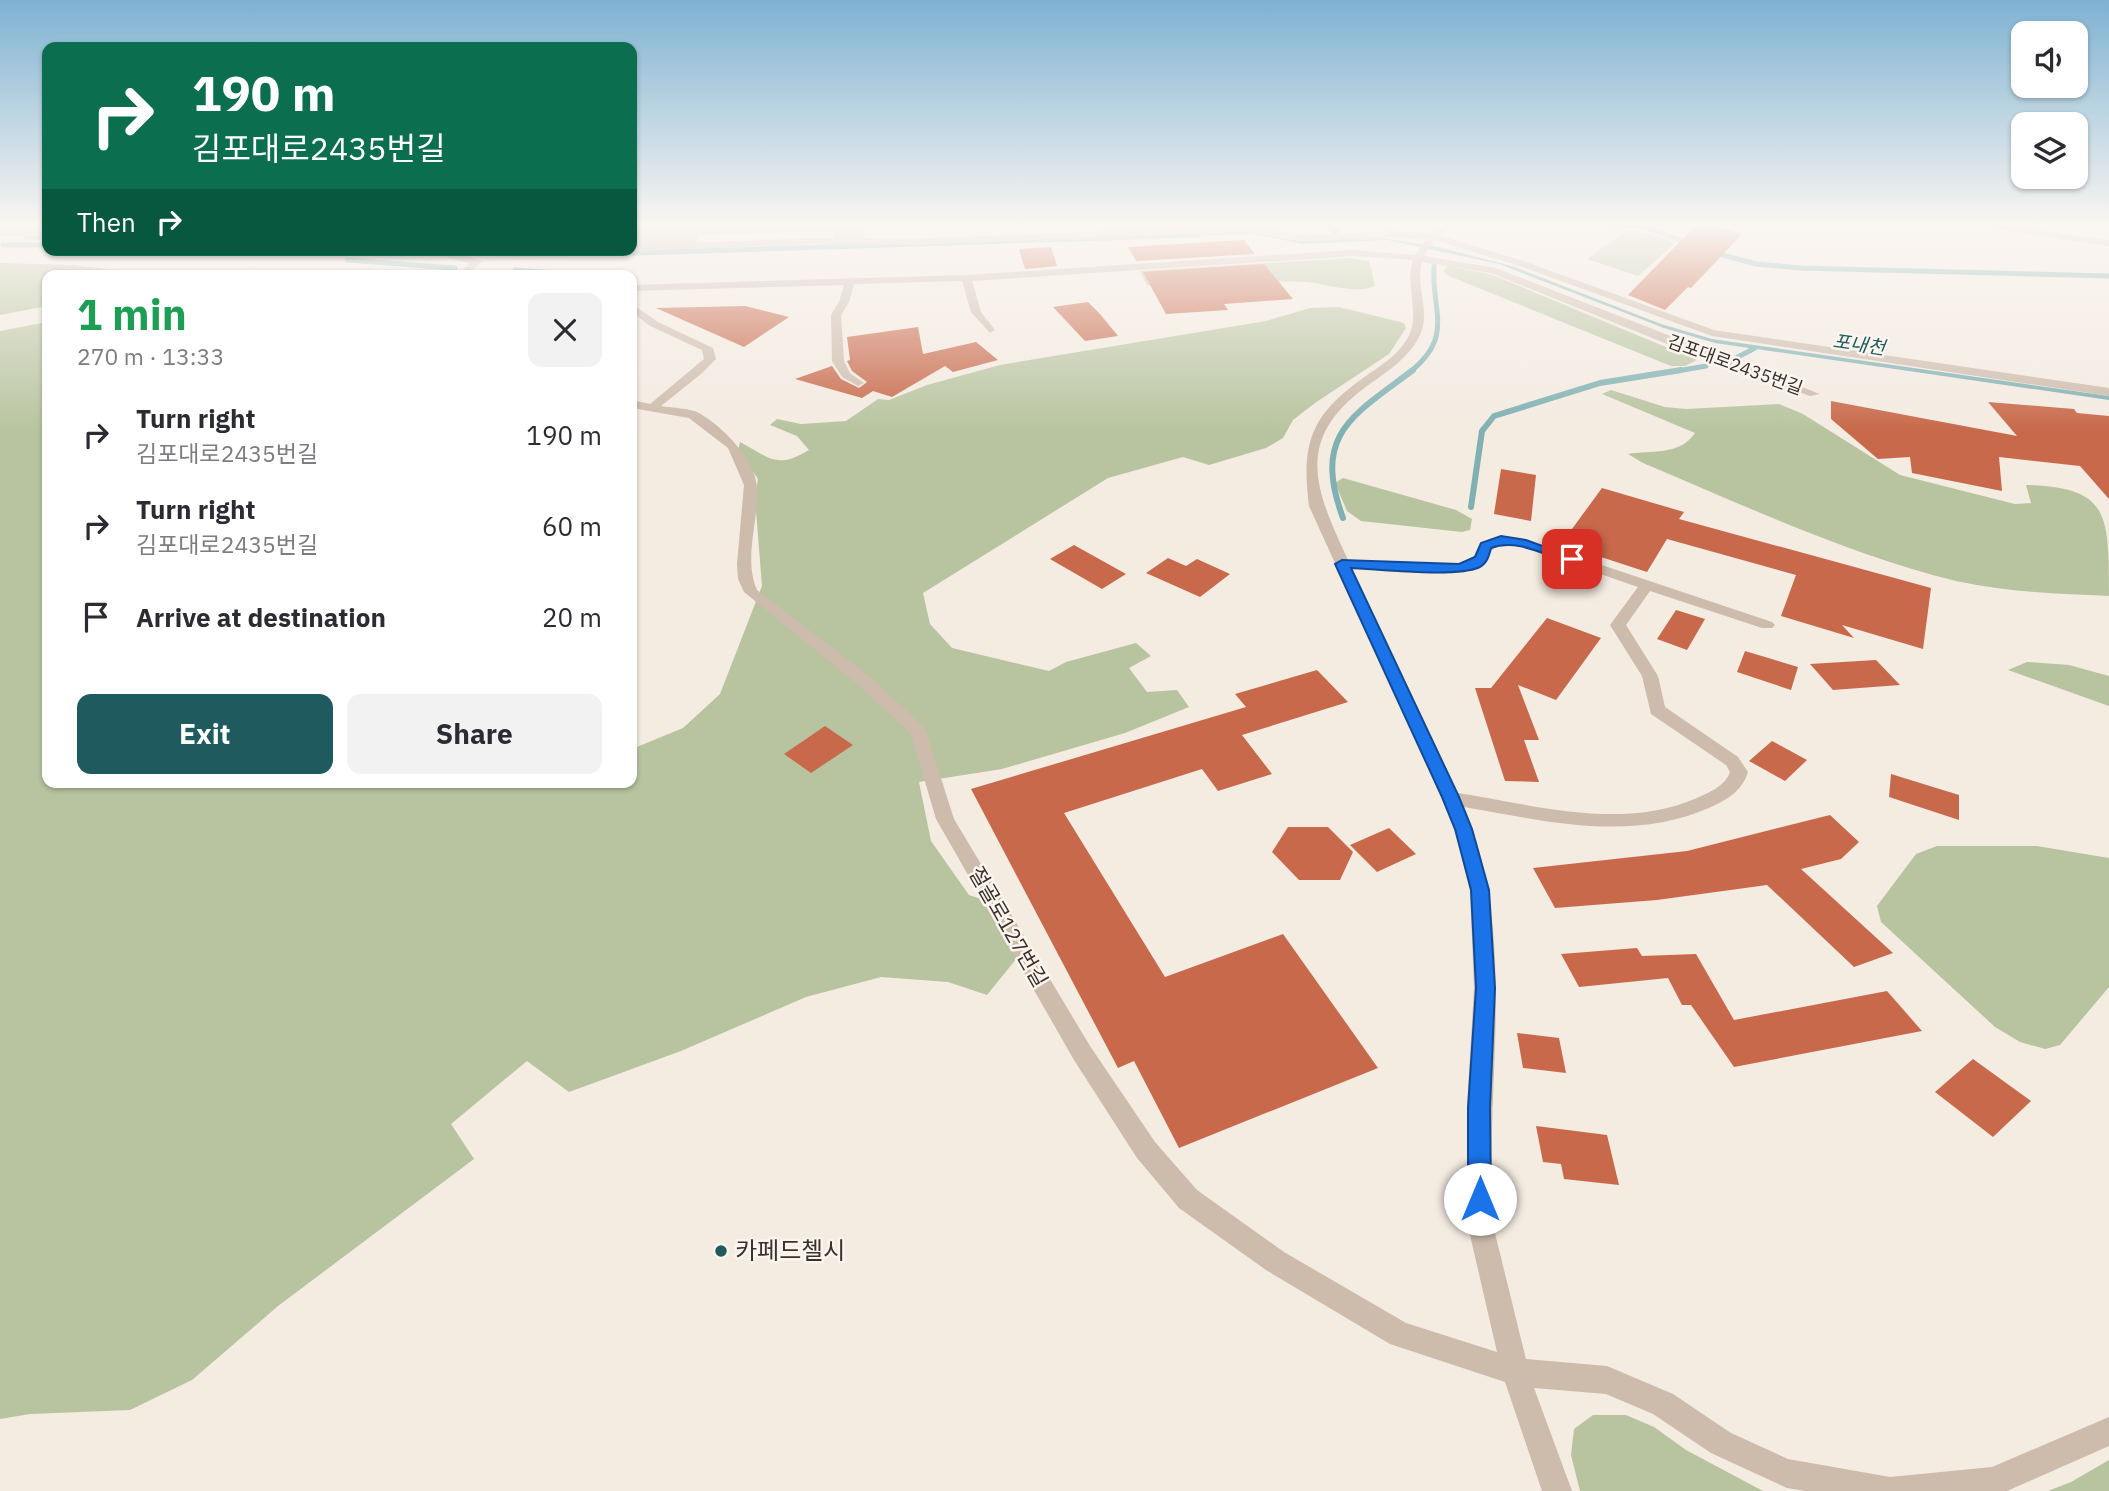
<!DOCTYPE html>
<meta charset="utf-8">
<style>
:root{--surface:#fff;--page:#f2f2f3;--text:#2b2b33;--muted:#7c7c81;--accent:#1f5a5e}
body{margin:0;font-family:"IBM Plex Sans","Noto Sans KR",sans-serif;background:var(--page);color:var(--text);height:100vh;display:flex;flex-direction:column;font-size:26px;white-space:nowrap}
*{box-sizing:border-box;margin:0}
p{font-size:23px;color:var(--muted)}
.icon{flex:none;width:38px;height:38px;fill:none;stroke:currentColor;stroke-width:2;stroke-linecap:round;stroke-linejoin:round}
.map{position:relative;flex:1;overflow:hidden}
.sheet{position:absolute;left:42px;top:270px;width:595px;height:518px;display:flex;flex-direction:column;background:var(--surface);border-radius:14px;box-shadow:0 2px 5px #0004}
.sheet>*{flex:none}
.hud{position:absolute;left:42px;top:42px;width:595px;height:214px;border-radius:14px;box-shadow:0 2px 5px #0004;background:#0b6e4f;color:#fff;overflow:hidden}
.buttons{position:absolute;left:2011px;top:21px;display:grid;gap:14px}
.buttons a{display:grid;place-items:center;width:77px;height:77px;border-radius:14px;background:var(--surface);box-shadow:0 2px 5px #0004;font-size:35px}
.pin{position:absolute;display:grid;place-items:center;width:60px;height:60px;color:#fff;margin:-30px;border-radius:14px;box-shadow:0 4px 10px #0006}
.me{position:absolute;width:77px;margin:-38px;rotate:0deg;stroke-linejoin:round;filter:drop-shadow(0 0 5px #0008)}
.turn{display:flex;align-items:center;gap:24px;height:147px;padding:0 35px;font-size:32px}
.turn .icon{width:91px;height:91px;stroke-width:2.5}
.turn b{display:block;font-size:49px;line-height:60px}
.then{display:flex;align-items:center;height:66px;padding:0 35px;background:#0003;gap:14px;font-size:26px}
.round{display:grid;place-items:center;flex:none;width:74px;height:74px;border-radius:14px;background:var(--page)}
.overview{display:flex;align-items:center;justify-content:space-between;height:119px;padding:0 35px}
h1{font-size:42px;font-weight:700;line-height:52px;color:#1e9e55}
.cta{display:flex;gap:14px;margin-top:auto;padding:14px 35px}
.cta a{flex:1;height:80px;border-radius:14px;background:var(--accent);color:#fff;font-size:28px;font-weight:700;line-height:80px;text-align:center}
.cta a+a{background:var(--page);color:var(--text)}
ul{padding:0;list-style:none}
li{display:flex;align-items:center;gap:21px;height:91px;padding:0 35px}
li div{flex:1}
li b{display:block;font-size:26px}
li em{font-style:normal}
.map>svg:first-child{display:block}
.green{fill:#b8c4a0}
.water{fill:#7fb0b2}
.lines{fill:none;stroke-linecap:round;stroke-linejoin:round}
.stream-far1{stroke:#7fb0b2;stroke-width:5}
.stream{stroke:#7fb0b2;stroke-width:6}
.building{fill:#c8694b}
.minor{fill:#cdbbac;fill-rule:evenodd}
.route{fill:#1a73e8;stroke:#114b97;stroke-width:2}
.poi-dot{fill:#1f5a5e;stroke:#fbf5ee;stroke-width:2.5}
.labels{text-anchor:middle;stroke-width:5;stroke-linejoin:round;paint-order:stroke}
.far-street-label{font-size:18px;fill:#3b302b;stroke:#fbf5ee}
.far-water-label{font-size:19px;font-style:italic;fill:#1f5a5e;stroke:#fbf5ee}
.street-label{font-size:21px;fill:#3b302b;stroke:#fbf5ee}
.near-poi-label{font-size:24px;fill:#3b302b;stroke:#fbf5ee;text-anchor:start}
</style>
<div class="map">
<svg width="2109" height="1491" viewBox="0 0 2109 1491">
<rect width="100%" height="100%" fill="#f4ebe1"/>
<g class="green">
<polygon points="632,222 865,222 864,239 834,239 832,231 699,235 696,245 632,247"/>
<polygon points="1629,229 1668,239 1673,245 1638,276 1587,259"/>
<path d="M1351,258l18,3 6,25c-21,9 -49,-3 -70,-4 -53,-4 -105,11 -158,3l-7,-14z"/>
<polygon points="1448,266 1493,275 1697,360 1685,366 1671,366 1449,276 1443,271"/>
<polygon points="0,269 64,269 114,275 47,275 47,306 0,315"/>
<path d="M1339,307l65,16 2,5 -17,26 -74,49 -22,17 -10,18 -17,10 -57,17 -26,-8 -75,21 -185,115 7,31 22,24 97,23 17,-9 70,-19 15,13 -22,12 18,24 30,-2 12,17 -64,26 -123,36 -83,13 12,59 38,54 33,11 19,47 -34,42 -39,-13 -67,-5 -75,20 -125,54 -112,41 -42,-31 -76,63 23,35 -196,147 -86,74 -62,30 -100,4 -30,5v-1088l47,-9v460h382l10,4 193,-4v-33l51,-21 37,-34 42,-108 -7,-88 3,-19 -20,-29 2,-8c31,17 37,27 69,8l-12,-14 -27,-11 7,-6 24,5 45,-3 32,-22 11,1 38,-15 73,-20 266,-44 44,-13z"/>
<path d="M1611,390l54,17 21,2 93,-5 24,10 97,61 115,29 16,-1 -5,-18c83,2 83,28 83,111 -51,-2 -103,-4 -153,-15 -106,-26 -213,-76 -313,-118l-15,-9c22,-4 52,2 67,-21l-93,-39z"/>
<polygon points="1343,478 1456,510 1472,519 1470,530 1462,532 1361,521 1347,511 1335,483"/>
<polygon points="2027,662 2069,665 2109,676 2109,706 2008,670"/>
<polygon points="1937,846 2037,846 2109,858 2109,987 2060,1045 2045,1049 2020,1042 1995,1027 1881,922 1877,906 1916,854"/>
<polygon points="1593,1415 1626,1415 1654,1427 1686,1450 1763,1491 1580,1491 1571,1455 1574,1429"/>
<polygon points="2109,1460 2109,1491 2048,1491 2071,1482"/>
</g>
<polygon class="water" points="1243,231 1301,241 1377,237 1438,247 1512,266 1661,324 1712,339 2109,396 2109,400 1715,343 1664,328 1499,264 1387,240 1302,244 1255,234 1186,235"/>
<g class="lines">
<g class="stream-far1">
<polyline points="1326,222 1338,234"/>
<polyline points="1585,222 1644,227 1692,244"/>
<polyline points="26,237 47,237"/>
<polyline points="3,245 47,245"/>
<polyline points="313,250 323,252"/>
<polyline points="432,250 512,254 637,253 1198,235"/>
<polyline points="1712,252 1756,264 1801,268 2109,276"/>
<polyline points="347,260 455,268"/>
<polyline points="515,270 582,275"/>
<polyline points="1734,359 1755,348"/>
<path d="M1410,372c45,-36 21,-61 24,-106"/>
<polyline points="1671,372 1706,366"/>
</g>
<g class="stream">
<polyline points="1471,507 1482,431 1494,416 1600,383 1681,370"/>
<path d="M1343,518c-31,-84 9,-102 70,-148"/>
</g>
</g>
<g class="building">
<polygon points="1715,226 1742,234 1691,288 1688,287 1665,310 1628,295 1694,227 1707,229"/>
<polygon points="1244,240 1255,254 1136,261 1128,247"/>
<polygon points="1051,247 1057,266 1025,269 1019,249"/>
<polygon points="1264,264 1293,299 1224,304 1228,310 1166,314 1143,272"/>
<polygon points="1088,302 1100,314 1118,336 1085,341 1053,307"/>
<polygon points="745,306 789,317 744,347 656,308"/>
<polygon points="918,327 923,354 976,342 998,360 953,372 945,366 892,397 873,391 862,398 795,379 832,366 841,379 859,388 867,382 852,371 847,361 850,360 847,337"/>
<polygon points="1831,401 2017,436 1988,402 2074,409 2077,413 2109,416 2109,499 2080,466 1999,457 2002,491 1912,473 1910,457 1878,459 1831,419"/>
<polygon points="1501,469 1536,475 1531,521 1494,514"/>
<polygon points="1602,488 1684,512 1679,519 1931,588 1923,649 1842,625 1854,638 1781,616 1796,575 1667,539 1647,572 1561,544"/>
<polygon points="1074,545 1126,574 1102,589 1050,559"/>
<polygon points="1168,558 1186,566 1197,559 1230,574 1200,597 1146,573"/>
<polygon points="1676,610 1705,619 1687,650 1657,639"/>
<polygon points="1547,618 1601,638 1556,700 1518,685 1539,740 1524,740 1539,782 1505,781 1475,688 1491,688"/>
<polygon points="1745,651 1798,667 1791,690 1737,672"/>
<polygon points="1876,660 1900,685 1833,690 1810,664"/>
<polygon points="1317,670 1348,702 1242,735 1272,774 1218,791 1202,769 1064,813 1165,977 1283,934 1378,1068 1179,1148 1134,1061 1118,1068 971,789 1246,707 1235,694"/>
<polygon points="825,726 853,745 811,773 784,754"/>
<polygon points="1772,741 1807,760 1785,781 1749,761"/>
<polygon points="1891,774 1959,795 1959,820 1889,797"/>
<polygon points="1830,815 1859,842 1841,859 1801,869 1893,953 1854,967 1767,885 1657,900 1555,908 1533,868 1687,851"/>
<polygon points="1288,827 1328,827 1353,852 1340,880 1299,880 1272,852"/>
<polygon points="1389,828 1416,854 1377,872 1350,845"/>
<polygon points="1637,948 1642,956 1696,954 1734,1020 1887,991 1922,1031 1734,1067 1691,1005 1682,1005 1668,978 1579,987 1561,954"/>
<polygon points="1517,1033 1559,1038 1566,1073 1523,1068"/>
<polygon points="1973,1059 2031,1101 1993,1137 1935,1092"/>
<polygon points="1536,1126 1607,1135 1619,1185 1564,1179 1561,1164 1543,1162"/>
</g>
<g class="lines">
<g class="minor">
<path d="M1444,222h10l-15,13 84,26 191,69 395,58v8l-397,-60 -195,-71 -83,-25 -10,16 72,12 324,126 -10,2 -143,-52 -176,-71 -69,-11c-7,24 9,49 -2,73 -11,23 -33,37 -53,51 -74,54 -52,103 -19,174l111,4 15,-8 6,-13 21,-7 20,2 251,84 3,3 -3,3h-10l-112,-37 -24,34 32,51 7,31 73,50 10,15c-6,19 -20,27 -37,35 -80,36 -165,14 -247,0 55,129 20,276 29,412 1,15 7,32 10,47 8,31 15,62 23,93l81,7 66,28 58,39 57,26 102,18 102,-10 117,-50v29l-102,45h-202l-18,-3 -76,-35 -58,-39 -47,-20 -72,-6 38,103h-30l-37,-109 -115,-38 -124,-74 -87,-62 -42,-50 -63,-98 -138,-241 -25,-85 -54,-50 -113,-92 -6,-13 -1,-15 7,-79 -16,-37 -39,-30 -57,-10v-8l18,4 54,-45 -2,-9 -52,-24 -18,-14v-8l26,18 55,26 3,11 -15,15 -40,32c12,2 28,2 38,7 23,13 57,47 58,75 2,33 -14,70 0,102l112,86 56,52 29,91 136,227 65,96 42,48 87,62 122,71 91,29 -30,-130v-114l7,-120 -4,-98 -15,-61 -13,-31 -133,-292c-8,-63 2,-91 54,-128 16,-11 34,-22 44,-39 15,-25 -3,-52 6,-79l-61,-4 -380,25 9,31 14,18 -5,3 -19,-21 -9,-31 -108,3 -5,18 -8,13 3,46 6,12 14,10 -6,3 -16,-9 -10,-16 -1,-46 8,-13 5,-17 -212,6v-6l334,-10 386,-25 63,5 11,-16 -37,-2 -86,4 -53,-10 -338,14 -99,-1 -181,7 -2,-1 2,-5 181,-7 99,1 338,-14 53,10 86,-4 42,2zM1502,544l17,2 119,41 -28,38 32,51 9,38 75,51 4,7c-5,14 -20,20 -33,26 -75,33 -162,7 -239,-5l-106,-224c31,1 96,10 122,-1 15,-6 11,-17 28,-24z"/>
<polygon points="1950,222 1975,222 2109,240 2109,246"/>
<rect x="0" y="230" width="47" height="6"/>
<polygon points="450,250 461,250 457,254 482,261 468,275 457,275 470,263 447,258"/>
<polygon points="0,263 72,265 156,275 0,269"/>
</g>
</g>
<linearGradient id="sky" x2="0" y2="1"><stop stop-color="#7eb2d2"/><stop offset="0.52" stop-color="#faf6f2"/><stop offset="1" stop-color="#faf6f2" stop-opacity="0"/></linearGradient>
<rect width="2109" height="431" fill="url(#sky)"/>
<path class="route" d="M1501,536l25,4 52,19 -6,4c-26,-7 -55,-25 -81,-15 -2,8 -4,15 -11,19 -23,11 -101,2 -129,1l108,229 13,32 17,61 6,98 -5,120 1,91 -3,8 -8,3 -8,-3 -4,-8v-91l8,-120 -5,-98 -16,-61 -13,-32 -107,-233 7,-4 117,4 16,-7 6,-14z"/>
<circle class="poi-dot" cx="721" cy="1251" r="7"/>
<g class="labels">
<g class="far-street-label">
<text transform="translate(1735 365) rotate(20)" y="6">김포대로2435번길</text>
</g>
<g class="far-water-label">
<text transform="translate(1859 344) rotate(8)" y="7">포내천</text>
</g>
<g class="street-label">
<text transform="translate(1008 927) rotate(60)" y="7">절골로127번길</text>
</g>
<g class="near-poi-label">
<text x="735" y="1259">카페드첼시</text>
</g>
</g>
</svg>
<div class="buttons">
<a><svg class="icon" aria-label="sound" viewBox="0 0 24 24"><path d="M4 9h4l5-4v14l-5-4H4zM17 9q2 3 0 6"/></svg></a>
<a><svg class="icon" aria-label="layers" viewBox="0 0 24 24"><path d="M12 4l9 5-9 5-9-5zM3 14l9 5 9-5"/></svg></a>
</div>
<div class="pin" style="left:1572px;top:559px;background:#d93025"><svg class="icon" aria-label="arrive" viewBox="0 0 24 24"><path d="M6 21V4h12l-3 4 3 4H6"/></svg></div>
<svg class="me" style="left:1480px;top:1199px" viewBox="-20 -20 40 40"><circle r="19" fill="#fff"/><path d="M0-13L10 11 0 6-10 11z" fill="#1a73e8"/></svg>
<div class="hud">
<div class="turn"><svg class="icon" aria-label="right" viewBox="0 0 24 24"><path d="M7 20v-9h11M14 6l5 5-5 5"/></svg><div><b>190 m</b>김포대로2435번길</div></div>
<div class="then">Then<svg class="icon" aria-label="right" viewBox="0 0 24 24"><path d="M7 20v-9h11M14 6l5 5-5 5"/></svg></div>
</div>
<section class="sheet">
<div class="overview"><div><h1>1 min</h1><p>270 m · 13:33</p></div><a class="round"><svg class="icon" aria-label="close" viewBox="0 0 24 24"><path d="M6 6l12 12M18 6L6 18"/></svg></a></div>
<ul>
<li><svg class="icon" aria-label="right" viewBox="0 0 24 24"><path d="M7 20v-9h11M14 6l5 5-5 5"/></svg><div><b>Turn right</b><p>김포대로2435번길</p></div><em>190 m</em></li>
<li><svg class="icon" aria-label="right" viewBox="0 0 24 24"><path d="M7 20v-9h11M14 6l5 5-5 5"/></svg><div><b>Turn right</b><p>김포대로2435번길</p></div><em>60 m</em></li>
<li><svg class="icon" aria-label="arrive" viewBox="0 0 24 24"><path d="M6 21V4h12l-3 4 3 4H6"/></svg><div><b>Arrive at destination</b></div><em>20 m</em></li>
</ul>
<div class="cta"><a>Exit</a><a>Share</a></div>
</section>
</div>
